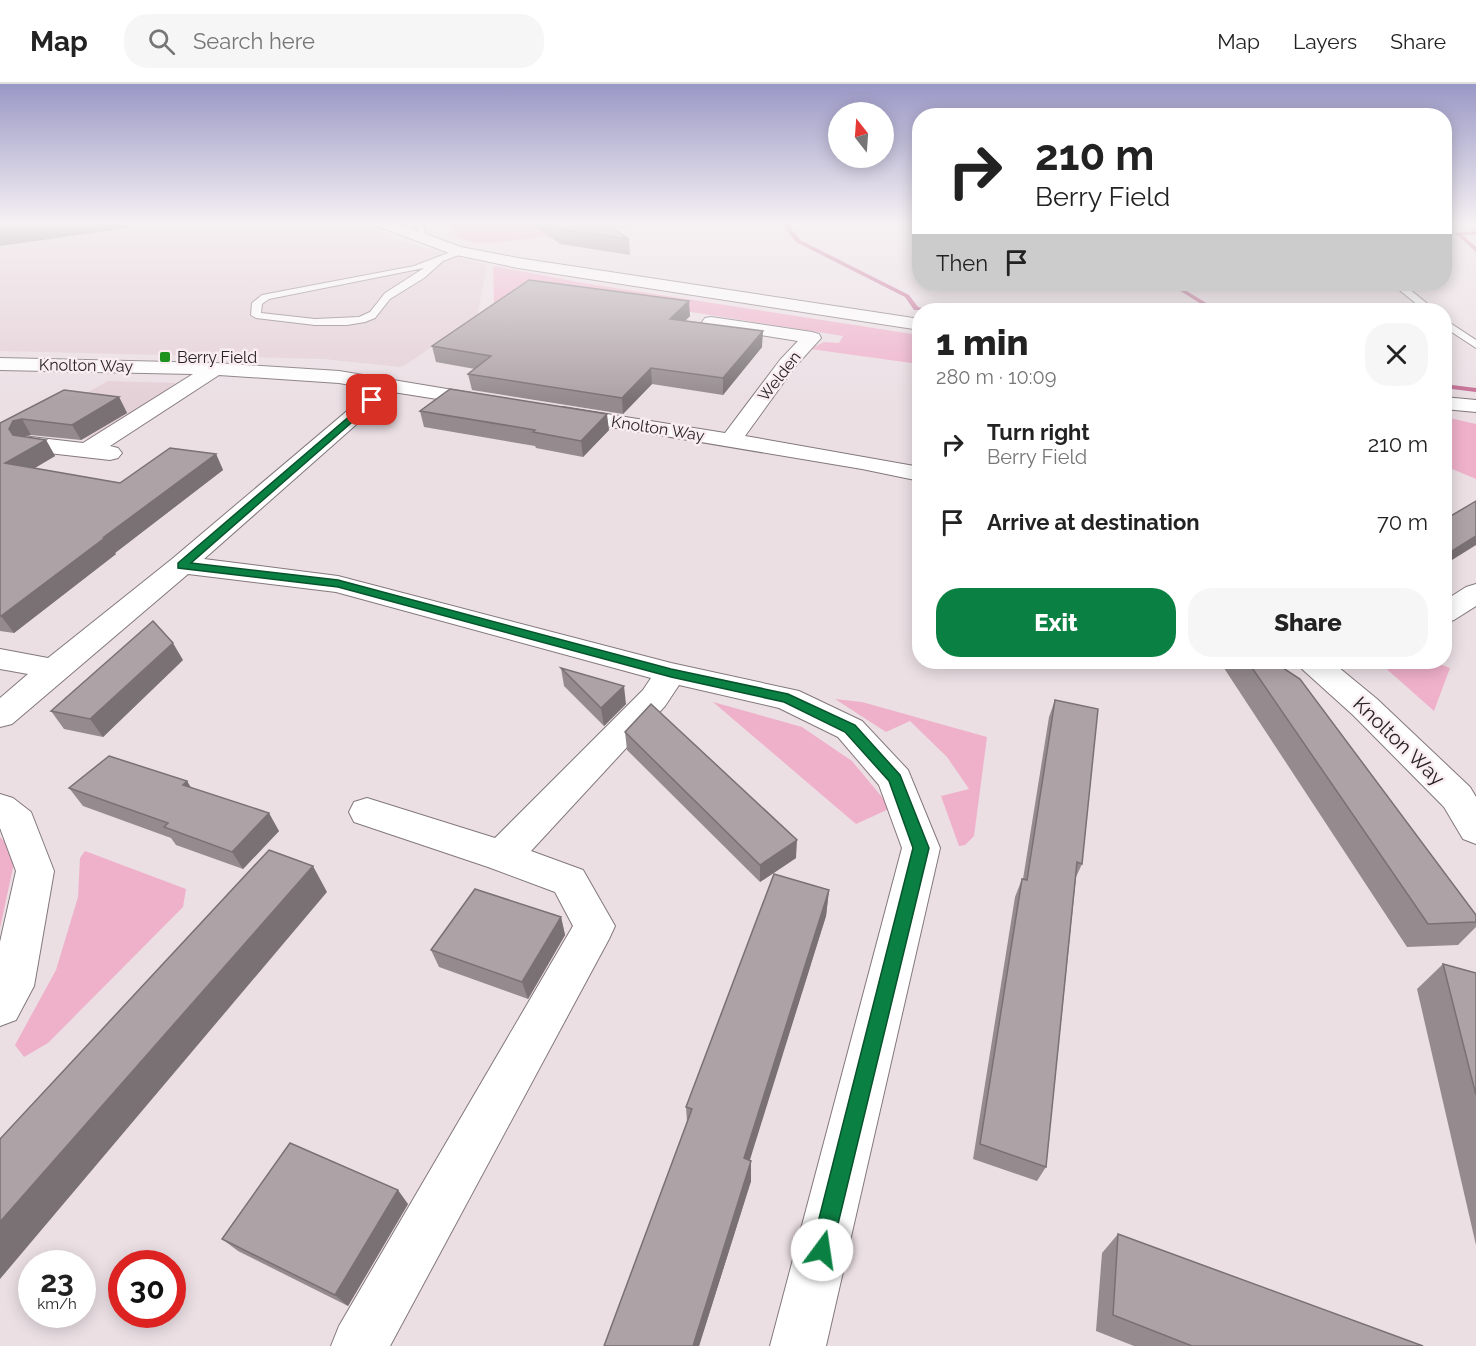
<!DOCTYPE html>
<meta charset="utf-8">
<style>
:root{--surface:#fff;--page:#f6f6f6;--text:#222;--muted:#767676;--line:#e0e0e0;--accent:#0b8043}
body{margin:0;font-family:Raleway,sans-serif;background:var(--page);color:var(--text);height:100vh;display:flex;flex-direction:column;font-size:22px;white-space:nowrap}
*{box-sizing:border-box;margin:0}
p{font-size:20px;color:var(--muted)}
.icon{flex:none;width:33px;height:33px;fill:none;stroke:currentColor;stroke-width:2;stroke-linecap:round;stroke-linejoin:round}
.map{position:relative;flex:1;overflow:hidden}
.sheet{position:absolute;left:912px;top:219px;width:540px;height:366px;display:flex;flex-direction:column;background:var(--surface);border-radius:24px;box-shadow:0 3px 15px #0003}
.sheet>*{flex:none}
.top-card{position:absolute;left:912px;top:24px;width:540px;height:183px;border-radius:24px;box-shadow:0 3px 15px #0003;background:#fff;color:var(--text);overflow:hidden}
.needle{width:39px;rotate:343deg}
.controls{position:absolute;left:828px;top:18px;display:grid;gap:12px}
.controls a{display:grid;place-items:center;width:66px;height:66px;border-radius:50%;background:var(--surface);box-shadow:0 3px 15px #0003;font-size:30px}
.speed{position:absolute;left:18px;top:1166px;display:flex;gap:12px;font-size:30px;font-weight:700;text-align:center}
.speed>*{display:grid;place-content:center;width:78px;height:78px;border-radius:50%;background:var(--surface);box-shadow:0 3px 15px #0003;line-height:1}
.speed small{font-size:15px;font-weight:400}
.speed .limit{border:9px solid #d22;background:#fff;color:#111}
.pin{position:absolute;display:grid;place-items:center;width:51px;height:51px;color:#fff;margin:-26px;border-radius:12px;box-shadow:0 3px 9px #0006}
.me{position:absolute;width:66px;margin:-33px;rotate:14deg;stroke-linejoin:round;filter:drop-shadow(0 0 4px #0008)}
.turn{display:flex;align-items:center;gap:21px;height:126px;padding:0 24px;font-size:27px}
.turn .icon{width:78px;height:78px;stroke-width:2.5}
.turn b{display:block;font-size:42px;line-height:51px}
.then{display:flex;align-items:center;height:57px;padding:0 24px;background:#0003;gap:12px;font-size:22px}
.round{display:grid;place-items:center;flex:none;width:63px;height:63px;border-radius:24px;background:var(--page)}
.headline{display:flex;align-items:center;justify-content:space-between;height:102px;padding:0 24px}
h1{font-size:36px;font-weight:800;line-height:45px}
.primary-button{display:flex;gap:12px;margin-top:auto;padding:12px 24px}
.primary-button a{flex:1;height:69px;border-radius:24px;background:var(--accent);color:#fff;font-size:24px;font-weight:800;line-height:69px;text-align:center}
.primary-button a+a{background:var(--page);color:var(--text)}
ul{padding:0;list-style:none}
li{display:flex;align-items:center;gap:18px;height:78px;padding:0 24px}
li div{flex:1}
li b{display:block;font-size:22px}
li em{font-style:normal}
header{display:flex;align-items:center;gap:36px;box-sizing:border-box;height:84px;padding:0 30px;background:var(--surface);border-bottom:2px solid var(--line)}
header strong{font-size:28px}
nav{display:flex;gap:33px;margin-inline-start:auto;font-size:21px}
.search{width:420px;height:54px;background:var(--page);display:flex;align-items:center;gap:15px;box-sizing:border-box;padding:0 21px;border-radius:24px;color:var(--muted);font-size:22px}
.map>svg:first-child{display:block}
.built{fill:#e4d0d7}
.green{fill:#efb1ca}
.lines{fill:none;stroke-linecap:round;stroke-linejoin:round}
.stream{fill:#c56e94;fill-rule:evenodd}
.service-casing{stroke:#83787c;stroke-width:2}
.minor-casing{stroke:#83787c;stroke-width:2}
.service{fill:#fff;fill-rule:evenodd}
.minor{fill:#fff;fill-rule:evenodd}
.wall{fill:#958b8f}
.shaded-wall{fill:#797174}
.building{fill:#ada2a6;stroke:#797174;stroke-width:1.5}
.route{fill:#0b8043;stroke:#07532c;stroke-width:1.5}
.poi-dot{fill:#1e9320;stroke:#f9edf1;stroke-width:2}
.labels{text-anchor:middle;stroke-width:5;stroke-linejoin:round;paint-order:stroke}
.far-poi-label{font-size:16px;fill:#272324;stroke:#f9edf1;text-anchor:start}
.far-street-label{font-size:16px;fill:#272324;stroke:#f9edf1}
.street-label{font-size:20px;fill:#272324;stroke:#f9edf1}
</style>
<header>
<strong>Map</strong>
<div class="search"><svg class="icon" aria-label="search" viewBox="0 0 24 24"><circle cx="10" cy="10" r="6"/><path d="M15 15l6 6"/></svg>Search here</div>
<nav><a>Map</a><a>Layers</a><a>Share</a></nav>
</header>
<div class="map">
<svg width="1476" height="1262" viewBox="0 0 1476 1262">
<rect width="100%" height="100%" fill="#ebdfe4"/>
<g class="built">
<polygon points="0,139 358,139 387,153 487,181 477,232 407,280 400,283 324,275 0,267"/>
<polygon points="108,297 177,299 136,326 96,356 19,347"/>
</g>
<g class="green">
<polygon points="449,139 649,139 650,140 493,159 475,159 457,154"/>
<polygon points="493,182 583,199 919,251 919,280 810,265 824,258 839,259 843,252 520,201 494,220"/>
<polygon points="1445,333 1476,340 1476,395 1445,382"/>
<polygon points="1382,578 1434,578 1450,584 1434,627 1381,580"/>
<polygon points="835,615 862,618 987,653 974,752 965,761 959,762 941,712 969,705 947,673 910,637 886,648"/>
<polygon points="713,618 802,643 852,677 891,724 856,740"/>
<polygon points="0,753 16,770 0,844"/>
<polygon points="85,767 186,805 183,823 48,959 24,973 15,961 56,886 78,813 80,774"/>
</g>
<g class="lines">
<g class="stream">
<polygon points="781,139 787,139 800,156 909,211 918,223 931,226 914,226 905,213 796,158"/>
<polygon points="1476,147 1476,151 1463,151 1476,163 1476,168 1455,149"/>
<polygon points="1169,200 1175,200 1218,226 1211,226"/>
<polygon points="1444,300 1476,304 1476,308 1444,304"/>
</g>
<defs>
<g id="service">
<polygon points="412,139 424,141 425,156 419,156 417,144"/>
<polygon points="1444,139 1464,139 1444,144"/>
<path d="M461,164l5,3 -2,2 -21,8 -19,17 -34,21 -15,19 -10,4 -18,3h-32l-59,-7 -5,-3 1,-12 10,-8 152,-29zM424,184l-39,25 -15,19 -11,5 -44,2 -54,-6 1,-9 7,-5z"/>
<polygon points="1392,200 1403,200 1435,226 1424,226"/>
<polygon points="1444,235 1476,256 1476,264 1444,243"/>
</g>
<g id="minor">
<polygon points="375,139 395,139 461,163 518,174 920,235 920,246 518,184 452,170 377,142"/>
<polygon points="711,233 812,248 819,250 821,254 794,284 745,352 920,383 920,397 862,385 563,335 555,334 552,329 555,324 563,323 725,349 780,276 798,257 705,242 702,238 705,234"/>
<polygon points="0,274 215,279 339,287 495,313 499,317 495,321 488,323 393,308 204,475 338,492 671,579 799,607 862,637 908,686 940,764 826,1262 770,1262 902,764 879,701 838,653 779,624 679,601 665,622 531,767 583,786 615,842 609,855 390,1262 331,1262 339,1242 573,842 555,808 488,783 354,738 349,728 354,718 367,714 495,754 643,606 651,594 336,508 188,490 12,640 0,643 0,614 28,590 0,585 0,565 48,574 172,475 373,305 339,299 219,291 110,362 118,364 122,369 118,374 110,376 31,367 23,365 20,360 23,355 31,353 83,359 193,290 0,286"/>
<polygon points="1444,313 1476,316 1476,328 1444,325"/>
<polygon points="1476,500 1476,522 1454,536 1444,539 1444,517 1466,503"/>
<polygon points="1298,578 1332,578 1377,615 1470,703 1476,713 1476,760 1463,755 1444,723 1353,631 1302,585"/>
<polygon points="0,710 13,714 31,728 54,787 34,902 16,936 0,942 0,858 16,787 0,744"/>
</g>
</defs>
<use href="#service" class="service-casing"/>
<use href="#minor" class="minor-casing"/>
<use href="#service" class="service"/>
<use href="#minor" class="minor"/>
</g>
<g class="wall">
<polygon points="531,139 605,139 629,155 630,171 560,160"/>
<polygon points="690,232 685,237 762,263 723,311 652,300 623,330 472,306 468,290 475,285 436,278 432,262"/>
<polygon points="119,313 127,329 81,356 31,351 23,353 46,356 55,372 34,384 120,399 216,370 223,386 115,469 116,470 14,549 0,547 0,339"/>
<polygon points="420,327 609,346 583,373 536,364 535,362 424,343"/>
<polygon points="183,576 103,653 64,645 51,627"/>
<polygon points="1220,578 1274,578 1476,831 1476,843 1458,861 1407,863"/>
<polygon points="561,584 626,620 604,642 564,602"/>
<polygon points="1055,616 1082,780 1076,793 1046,1083 1037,1097 973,1075 1015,813 1022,795 1023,795 1049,633"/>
<polygon points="625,648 796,774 760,798 627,666"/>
<polygon points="187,697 190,703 279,747 243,785 176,761 171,754 83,722 69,704"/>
<polygon points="829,806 826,832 749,1076 751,1097 699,1262 604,1262 687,1038 686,1023"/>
<polygon points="561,833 565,851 528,915 439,883 431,866"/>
<polygon points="1443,880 1476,889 1476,1161 1417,905"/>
<polygon points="408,1120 348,1222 238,1167 222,1155"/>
<polygon points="1118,1150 1423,1262 1134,1262 1096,1247 1102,1169"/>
</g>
<g class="shaded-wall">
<polygon points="30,139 126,139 128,144 0,162 0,143"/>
<polygon points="689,217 690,232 671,250 670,235"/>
<polygon points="763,247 762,263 723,311 723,294"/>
<polygon points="651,284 652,300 623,330 622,314"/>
<polygon points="119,313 127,329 81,356 72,341"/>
<polygon points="607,330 609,346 583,373 581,357"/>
<polygon points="22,335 31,351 22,353 18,361 9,345 13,337"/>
<polygon points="46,356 55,372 15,396 5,379"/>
<polygon points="216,370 223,386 115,469 116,470 14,549 1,532 104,453"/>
<polygon points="1476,452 1476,461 1444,481 1444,472"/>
<polygon points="173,559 183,576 103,653 90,635"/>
<polygon points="624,602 626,620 604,642 601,624"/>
<polygon points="187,697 198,715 183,701"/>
<polygon points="269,729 279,747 243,785 232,768"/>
<polygon points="797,756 796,774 760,798 760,781"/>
<polygon points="313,782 327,808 0,1195 0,1138"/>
<polygon points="829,806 826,832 744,1095 744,1074"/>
<polygon points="561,833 565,851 528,915 522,898"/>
<polygon points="751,1077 751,1097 699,1262 693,1262"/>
<polygon points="398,1106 408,1120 348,1222 335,1211"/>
</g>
<g class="building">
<polygon points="0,139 30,139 0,143"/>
<polygon points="550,139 605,139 629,155 558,145"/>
<polygon points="529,196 689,217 670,235 763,247 723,294 651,284 622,314 468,290 491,272 432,262"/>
<polygon points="450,305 607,330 581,357 533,348 535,346 420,327"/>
<polygon points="64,306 119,313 72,341 22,335 13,337 9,345 13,351 46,356 5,379 120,399 170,364 216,370 104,453 106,453 1,532 0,532 0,339"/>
<polygon points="1476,417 1476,452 1444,472 1444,436"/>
<polygon points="153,537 173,559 90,635 51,627"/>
<polygon points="1248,578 1274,578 1300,595 1476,831 1476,838 1428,840"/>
<polygon points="561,584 624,602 601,624"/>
<polygon points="1055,616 1098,625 1082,780 1077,778 1046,1083 980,1060 1022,795 1027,796"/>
<polygon points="651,620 797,756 760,781 625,648"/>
<polygon points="109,672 187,697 183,701 269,729 232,768 164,743 168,739 69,704"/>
<polygon points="269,766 313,782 0,1138 0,1055"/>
<polygon points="774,790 829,806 744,1074 751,1077 693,1262 604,1262 692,1025 686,1023"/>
<polygon points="475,805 561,833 522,898 431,866"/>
<polygon points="1443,880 1476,889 1476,1011"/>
<polygon points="290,1059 398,1106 335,1211 222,1155"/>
<polygon points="1118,1150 1423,1262 1192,1262 1113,1231"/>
</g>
<linearGradient id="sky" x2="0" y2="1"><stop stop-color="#9a98c6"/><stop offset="0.44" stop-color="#f6f1f3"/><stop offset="1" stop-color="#f6f1f3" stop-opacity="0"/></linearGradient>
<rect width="1476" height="316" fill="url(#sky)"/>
<polygon class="route" points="372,313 376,316 375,318 191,479 338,496 671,585 788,610 855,641 900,691 929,764 830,1173 822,1177 814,1173 811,1166 913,764 889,697 845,648 784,618 671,593 338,503 178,484 178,479"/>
<rect class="poi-dot" x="159" y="267" width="12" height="12" rx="3"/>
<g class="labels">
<g class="far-poi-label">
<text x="177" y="279">Berry Field</text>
</g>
<g class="far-street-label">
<text transform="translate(86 281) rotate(1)" y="6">Knolton Way</text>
<text transform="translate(779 292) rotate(-52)" y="6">Welden</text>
<text transform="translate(658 344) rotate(9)" y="6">Knolton Way</text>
</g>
<g class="street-label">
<text transform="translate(1399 657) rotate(44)" y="7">Knolton Way</text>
</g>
</g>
</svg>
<div class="controls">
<a><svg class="needle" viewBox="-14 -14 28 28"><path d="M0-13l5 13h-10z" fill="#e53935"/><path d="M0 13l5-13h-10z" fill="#767676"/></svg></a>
</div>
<div class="speed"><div>23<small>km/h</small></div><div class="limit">30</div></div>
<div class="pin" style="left:372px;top:316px;background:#d93025"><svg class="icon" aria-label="arrive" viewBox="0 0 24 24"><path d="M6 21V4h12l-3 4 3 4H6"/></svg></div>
<svg class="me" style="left:822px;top:1166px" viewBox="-20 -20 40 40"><circle r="19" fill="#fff"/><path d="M0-13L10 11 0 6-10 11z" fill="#0b8043"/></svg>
<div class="top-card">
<div class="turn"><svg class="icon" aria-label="right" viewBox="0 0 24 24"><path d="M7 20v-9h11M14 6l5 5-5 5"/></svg><div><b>210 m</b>Berry Field</div></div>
<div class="then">Then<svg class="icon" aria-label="arrive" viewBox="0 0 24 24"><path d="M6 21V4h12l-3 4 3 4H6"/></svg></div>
</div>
<section class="sheet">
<div class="headline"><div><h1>1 min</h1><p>280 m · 10:09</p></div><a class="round"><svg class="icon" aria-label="close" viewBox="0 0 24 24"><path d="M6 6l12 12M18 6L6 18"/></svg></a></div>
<ul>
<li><svg class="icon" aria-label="right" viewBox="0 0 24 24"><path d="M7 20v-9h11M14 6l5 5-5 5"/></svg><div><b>Turn right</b><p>Berry Field</p></div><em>210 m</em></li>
<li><svg class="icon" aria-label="arrive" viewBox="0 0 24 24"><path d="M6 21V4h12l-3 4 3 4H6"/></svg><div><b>Arrive at destination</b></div><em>70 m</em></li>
</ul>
<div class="primary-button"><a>Exit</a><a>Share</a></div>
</section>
</div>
